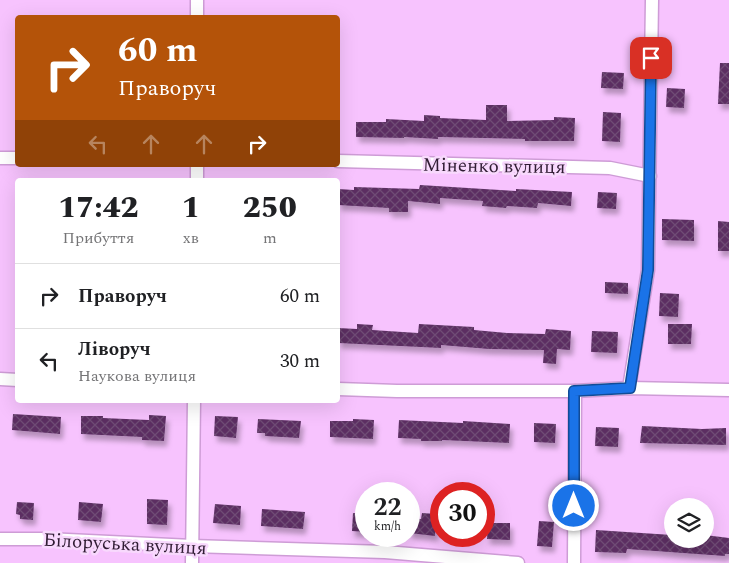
<!DOCTYPE html>
<html lang="uk">
<meta charset="utf-8">
<style>
:root{--surface:#fff;--page:#f6f6f6;--text:#202124;--muted:#757577;--line:#e0e0e0}
body{margin:0;font-family:Spectral,serif;background:var(--page);color:var(--text);height:100vh;display:flex;flex-direction:column;font-size:19px;white-space:nowrap}
*{box-sizing:border-box;margin:0}
p{font-size:16px;color:var(--muted)}
.icon{flex:none;width:28px;height:28px;fill:none;stroke:currentColor;stroke-width:2;stroke-linecap:round;stroke-linejoin:round}
.map{position:relative;flex:1;overflow:hidden}
.side{position:absolute;left:15px;top:178px;width:325px;height:225px;display:flex;flex-direction:column;background:var(--surface);border-radius:5px;box-shadow:0 5px 20px #0002}
.side>*{flex:none}
.top-card{position:absolute;left:15px;top:15px;width:325px;height:152px;border-radius:5px;box-shadow:0 5px 20px #0002;background:#b45309;color:#fff;overflow:hidden}
.tools{position:absolute;left:664px;top:498px;display:grid;gap:10px}
.tools a{display:grid;place-items:center;width:50px;height:50px;border-radius:50%;background:var(--surface);box-shadow:0 5px 20px #0002;font-size:25px}
.speed{position:absolute;left:355px;top:482px;display:flex;gap:10px;font-size:25px;font-weight:700;text-align:center}
.speed>*{display:grid;place-content:center;width:65px;height:65px;border-radius:50%;background:var(--surface);box-shadow:0 5px 20px #0002;line-height:1}
.speed small{font-size:12px;font-weight:400}
.speed .limit{border:8px solid #d22;background:#fff;color:#111}
.pin{position:absolute;display:grid;place-items:center;width:42px;height:42px;color:#fff;margin:-21px;border-radius:10px;box-shadow:0 2px 8px #0006}
.me{position:absolute;width:55px;margin:-28px;rotate:0deg;stroke-linejoin:round;filter:drop-shadow(0 0 4px #0008)}
.turn{display:flex;align-items:center;gap:18px;height:105px;padding:0 20px;font-size:22px}
.turn .icon{width:65px;height:65px;stroke-width:2.5}
.turn b{display:block;font-size:35px;line-height:42px}
.lanes{display:flex;align-items:center;height:48px;padding:0 20px;background:#0003;justify-content:center;gap:25px;direction:ltr}
.lanes .off{opacity:.35}
.eta{display:flex;justify-content:space-evenly;align-items:center;height:85px;text-align:center}
.eta b{font-size:30px;font-weight:800;line-height:35px}
ul{padding:0;list-style:none}
li{display:flex;align-items:center;gap:15px;height:65px;padding:0 20px;border-top:1px solid var(--line)}
li div{flex:1}
li b{display:block;font-size:19px}
li em{font-style:normal}
.map>svg:first-child{display:block}
.building{fill:url(#building-cross-hatch);filter:url(#shadow)}
.lines{fill:none;stroke-linecap:round;stroke-linejoin:round}
.minor-casing{stroke:#ce9cd6;stroke-width:15}
.minor{stroke:#fff;stroke-width:12}
.route-casing{stroke:#114b97;stroke-width:12}
.route{stroke:#1a73e8;stroke-width:9}
.labels{text-anchor:middle;stroke-width:5;stroke-linejoin:round;paint-order:stroke}
.street-label{font-size:19px;fill:#301c33;stroke:#f8d9fd}
</style>
<div class="map">
<svg width="729" height="563" viewBox="0 0 729 563">
<defs>
<pattern id="building-cross-hatch" width="8" height="8" patternUnits="userSpaceOnUse" patternTransform="scale(1.25)"><rect width="8" height="8" fill="#5b2f62"/><path d="M0 0l8 8M0 8l8-8" fill="none" stroke="#6f4b75"/></pattern>
<filter id="shadow"><feDropShadow dx="3" dy="5.5" stdDeviation="2.5" flood-color="#0004"/></filter>
</defs>
<rect width="100%" height="100%" fill="#f7c3fe"/>
<g class="building">
<polygon points="720,63 729,63 729,104 718,104"/>
<polygon points="602,72 624,73 623,89 601,88"/>
<polygon points="667,88 685,89 684,108 666,107"/>
<polygon points="486,105 507,105 507,121 554,120 554,117 575,118 574,141 525,141 525,139 438,137 438,139 404,137 404,138 356,137 356,122 386,122 386,119 424,121 424,115 440,116 440,118 486,120"/>
<polygon points="603,112 621,113 620,142 602,141"/>
<polygon points="420,185 516,191 516,189 572,192 571,206 538,203 537,208 507,206 506,208 482,206 483,201 440,198 440,204 408,201 408,212 389,212 389,208 338,205 338,189 354,190 354,187 419,189"/>
<polygon points="598,192 617,193 616,209 597,208"/>
<polygon points="662,219 694,220 694,241 662,240"/>
<polygon points="718,221 729,222 729,251 718,251"/>
<polygon points="605,282 628,283 628,294 605,293"/>
<polygon points="660,293 679,294 678,317 659,316"/>
<polygon points="357,324 373,325 372,330 418,333 419,324 474,327 474,330 507,333 545,334 546,329 571,331 570,350 557,349 556,364 543,363 544,350 489,349 441,345 441,348 338,343 338,328 357,329"/>
<polygon points="668,324 692,324 691,344 668,344"/>
<polygon points="592,331 618,332 617,353 591,352"/>
<polygon points="13,414 61,417 60,434 12,430"/>
<polygon points="149,415 166,416 164,441 142,440 142,437 81,434 81,416 103,416 103,418 149,420"/>
<polygon points="215,416 238,417 236,438 214,436"/>
<polygon points="258,419 301,421 299,438 265,436 265,433 257,433"/>
<polygon points="353,419 374,420 373,439 330,437 330,421 353,421"/>
<polygon points="399,420 463,423 463,421 510,424 509,443 442,440 442,441 421,441 421,439 398,438"/>
<polygon points="534,423 556,424 555,443 534,442"/>
<polygon points="642,426 702,429 726,428 726,445 640,443"/>
<polygon points="596,427 619,428 618,447 595,446"/>
<polygon points="147,499 168,500 167,525 147,524"/>
<polygon points="17,502 34,503 33,520 20,519 20,515 16,514"/>
<polygon points="79,502 103,504 101,522 78,520"/>
<polygon points="215,504 241,506 240,525 213,523"/>
<polygon points="262,509 305,512 303,529 261,526"/>
<polygon points="353,513 366,514 366,532 352,531"/>
<polygon points="422,513 436,514 435,536 409,533 409,518 421,519"/>
<polygon points="539,521 554,522 552,547 537,546"/>
<polygon points="488,523 510,523 510,540 487,539"/>
<polygon points="596,530 672,535 672,539 705,539 705,535 729,538 729,554 725,554 725,556 627,549 626,553 595,552"/>
</g>
<g class="lines">
<defs>
<g id="minor">
<polyline points="197,0 197,18"/>
<polyline points="0,158 18,158"/>
<polyline points="338,161 610,168 650,176"/>
<polyline points="197,180 197,165"/>
<polyline points="0,379 18,380"/>
<polyline points="629,388 648,270 652,0"/>
<polyline points="338,389 397,391 575,391 629,388 729,390"/>
<polyline points="0,539 47,539 192,546 385,552 518,563"/>
<polyline points="192,563 194,400"/>
<polyline points="574,563 575,391"/>
</g>
</defs>
<use href="#minor" class="minor-casing"/>
<use href="#minor" class="minor"/>
</g>
<g class="lines">
<defs>
<polyline id="route" points="574,506 574,391 630,388 648,270 651,58"/>
</defs>
<use href="#route" class="route-casing"/>
<use href="#route" class="route"/>
</g>
<g class="labels">
<g class="street-label">
<text transform="translate(494 165) rotate(1)" y="7">Міненко вулиця</text>
<text transform="translate(125 543) rotate(3)" y="7">Білоруська вулиця</text>
</g>
</g>
</svg>
<div class="tools">
<a><svg class="icon" aria-label="layers" viewBox="0 0 24 24"><path d="M12 4l9 5-9 5-9-5zM3 14l9 5 9-5"/></svg></a>
</div>
<div class="speed"><div>22<small>km/h</small></div><div class="limit">30</div></div>
<div class="pin" style="left:651px;top:58px;background:#d93025"><svg class="icon" aria-label="arrive" viewBox="0 0 24 24"><path d="M6 21V4h12l-3 4 3 4H6"/></svg></div>
<svg class="me" style="left:574px;top:506px" viewBox="-20 -20 40 40"><circle r="17" fill="#1a73e8" stroke="#fff" stroke-width="3"/><path d="M0-11L8 9 0 5-8 9z" fill="#fff"/></svg>
<div class="top-card">
<div class="turn"><svg class="icon" aria-label="right" viewBox="0 0 24 24"><path d="M7 20v-9h11M14 6l5 5-5 5"/></svg><div><b>60 m</b>Праворуч</div></div>
<div class="lanes"><svg class="icon off" aria-label="left" viewBox="0 0 24 24"><path d="M17 20v-9H6M10 6l-5 5 5 5"/></svg><svg class="icon off" aria-label="ahead" viewBox="0 0 24 24"><path d="M12 20V5M6 11l6-6 6 6"/></svg><svg class="icon off" aria-label="ahead" viewBox="0 0 24 24"><path d="M12 20V5M6 11l6-6 6 6"/></svg><svg class="icon" aria-label="right" viewBox="0 0 24 24"><path d="M7 20v-9h11M14 6l5 5-5 5"/></svg></div>
</div>
<section class="side">
<div class="eta">
<div><b>17:42</b><p>Прибуття</p></div>
<div><b>1</b><p>хв</p></div>
<div><b>250</b><p>m</p></div>
</div>
<ul>
<li><svg class="icon" aria-label="right" viewBox="0 0 24 24"><path d="M7 20v-9h11M14 6l5 5-5 5"/></svg><div><b>Праворуч</b></div><em>60 m</em></li>
<li><svg class="icon" aria-label="left" viewBox="0 0 24 24"><path d="M17 20v-9H6M10 6l-5 5 5 5"/></svg><div><b>Ліворуч</b><p>Наукова вулиця</p></div><em>30 m</em></li>
</ul>
</section>
</div>
